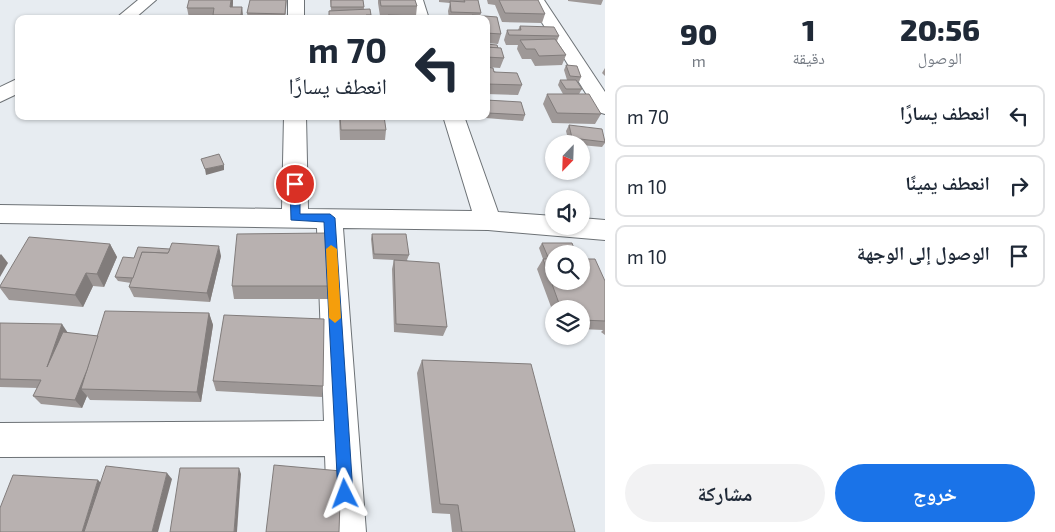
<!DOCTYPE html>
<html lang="ar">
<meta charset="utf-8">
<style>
:root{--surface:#fff;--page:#f2f2f3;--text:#1f2937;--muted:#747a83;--line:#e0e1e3;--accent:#1a73e8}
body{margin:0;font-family:"Exo 2","Noto Naskh Arabic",sans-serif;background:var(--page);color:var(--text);direction:rtl;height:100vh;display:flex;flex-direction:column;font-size:19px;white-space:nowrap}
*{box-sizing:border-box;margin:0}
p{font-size:16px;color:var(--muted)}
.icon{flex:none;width:28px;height:28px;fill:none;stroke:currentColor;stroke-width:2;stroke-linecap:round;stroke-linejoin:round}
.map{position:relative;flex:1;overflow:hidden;direction:ltr}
.side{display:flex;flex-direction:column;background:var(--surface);width:450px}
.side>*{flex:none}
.top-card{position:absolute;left:15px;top:15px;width:475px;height:105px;border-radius:10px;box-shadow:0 1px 4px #0004;direction:rtl;background:#fff;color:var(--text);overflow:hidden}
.needle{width:32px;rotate:203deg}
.tools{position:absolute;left:545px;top:135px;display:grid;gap:10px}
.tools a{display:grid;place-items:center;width:45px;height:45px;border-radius:50%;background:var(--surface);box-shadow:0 1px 4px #0004;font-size:25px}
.pin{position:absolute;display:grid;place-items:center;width:42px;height:42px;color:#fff;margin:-21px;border:2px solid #fff;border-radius:50%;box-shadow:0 1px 5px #0007}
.me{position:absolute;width:55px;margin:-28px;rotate:357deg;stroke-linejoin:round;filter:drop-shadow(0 0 4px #0008)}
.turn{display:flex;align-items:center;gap:18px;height:105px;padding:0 20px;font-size:22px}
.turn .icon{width:65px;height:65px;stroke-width:2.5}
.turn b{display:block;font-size:35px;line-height:42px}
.eta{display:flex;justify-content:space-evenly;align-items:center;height:85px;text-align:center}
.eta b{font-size:30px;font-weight:800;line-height:35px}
.action{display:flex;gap:10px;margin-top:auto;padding:10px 20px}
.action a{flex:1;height:58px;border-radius:30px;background:var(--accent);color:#fff;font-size:20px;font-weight:800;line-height:58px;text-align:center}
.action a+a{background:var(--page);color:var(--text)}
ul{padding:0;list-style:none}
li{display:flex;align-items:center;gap:15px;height:62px;margin:0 10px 8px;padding:0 10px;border:2px solid var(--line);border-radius:10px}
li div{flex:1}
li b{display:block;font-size:19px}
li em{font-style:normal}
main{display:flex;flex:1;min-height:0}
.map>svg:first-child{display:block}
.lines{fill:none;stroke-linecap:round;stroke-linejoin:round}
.street-casing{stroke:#6d7276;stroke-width:2}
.street{fill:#fff;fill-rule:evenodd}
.wall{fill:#9e9897}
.shaded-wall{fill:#817c7b}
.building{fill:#b8b1b0;stroke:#817c7b}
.route{fill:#1a73e8;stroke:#114b97}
.slow{fill:#f59e0b}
</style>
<main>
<section class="side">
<div class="eta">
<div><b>20:56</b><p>الوصول</p></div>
<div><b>1</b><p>دقيقة</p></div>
<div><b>90</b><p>m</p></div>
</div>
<ul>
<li><svg class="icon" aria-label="left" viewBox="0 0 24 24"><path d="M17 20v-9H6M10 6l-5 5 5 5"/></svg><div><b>انعطف يسارًا</b></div><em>70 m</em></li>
<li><svg class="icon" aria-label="right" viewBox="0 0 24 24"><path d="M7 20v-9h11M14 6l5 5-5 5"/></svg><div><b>انعطف يمينًا</b></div><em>10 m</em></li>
<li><svg class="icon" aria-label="arrive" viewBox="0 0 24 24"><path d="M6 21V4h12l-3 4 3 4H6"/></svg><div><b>الوصول إلى الوجهة</b></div><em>10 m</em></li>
</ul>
<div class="action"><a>خروج</a><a>مشاركة</a></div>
</section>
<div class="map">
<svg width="605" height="532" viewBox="0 0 605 532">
<rect width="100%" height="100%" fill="#e7ecf1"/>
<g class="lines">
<defs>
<g id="street">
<polygon points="138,0 156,0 134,19 115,19"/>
<rect x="288" y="0" width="16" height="19"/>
<polygon points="407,0 423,0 429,19 412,19"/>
<polygon points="528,0 544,0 605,92 605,114 598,112 595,108"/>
<polygon points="19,78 19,93 0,102 0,87"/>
<polygon points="284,116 306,116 308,209 472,211 443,116 464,116 498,212 554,216 554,226 581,226 581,218 605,220 605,240 488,230 343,228 366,532 328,532 325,456 0,457 0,423 324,421 317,228 0,223 0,205 282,209"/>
</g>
</defs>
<use href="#street" class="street-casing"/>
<use href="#street" class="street"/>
</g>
<g class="wall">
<polygon points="287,0 285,19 248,19 247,13"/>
<polygon points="330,0 363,0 364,9 371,15 371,19 329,19 329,11 331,10"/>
<polygon points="378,0 415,0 417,6 416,16 418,19 387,19 387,16 380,16 378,3"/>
<polygon points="439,0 478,0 481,13 480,16 497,17 501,34 498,44 486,43 486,19 449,19 448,11 450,3 439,2"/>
<polygon points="487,0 538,0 545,14 542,23 502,22 495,5 488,4"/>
<polygon points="568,0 603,0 601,5 568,1"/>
<polygon points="233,3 233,7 242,7 243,19 213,19 213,17 189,18 187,8"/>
<polygon points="520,26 559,36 557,41 566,55 562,65 535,66 531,59 522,59 517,49 518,45 506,45 504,40 507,30 518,30"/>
<polygon points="486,44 498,48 504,58 500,68 486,67"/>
<polygon points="566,65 581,77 579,82 577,82 582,89 579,94 601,114 595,124 552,123 543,104 547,94 563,94 558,85 560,80 567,80 564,70"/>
<polygon points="486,67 522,85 518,95 486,94"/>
<polygon points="605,68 605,76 602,73"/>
<polygon points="486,100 525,115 523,121 486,118"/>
<polygon points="239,116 290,116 289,119 239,119"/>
<polygon points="339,116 384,116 386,130 385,140 340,140"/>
<polygon points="569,125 605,141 605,143 602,147 581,145 581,144 569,143 566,131"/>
<polygon points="372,234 409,255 407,260 447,327 443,336 394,332 392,269 394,260 373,259 371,239"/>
<polygon points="542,243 554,254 554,281 605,281 605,335 601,332 603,330 581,329 581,309 554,309 554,315 537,269 543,259 539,248"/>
<polygon points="110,244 117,257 104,287 93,286 83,307 9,300 0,288 0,286"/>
<polygon points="221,256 210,302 134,297 129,287 131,283 118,281 115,277 134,258"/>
<polygon points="232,286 331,286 330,299 234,299"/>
<polygon points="209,313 213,325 201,402 90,400 87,396 82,408 41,404 33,396 37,388 0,387 0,323 68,333 98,336"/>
<polygon points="422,360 575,532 452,532 450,514 432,513 417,373"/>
<polygon points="213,381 323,386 322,397 216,391"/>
</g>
<g class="shaded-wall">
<polygon points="231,0 233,0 233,3 231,17 230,7"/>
<polygon points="242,7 243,17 243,19 241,19"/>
<polygon points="224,165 224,170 206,175 205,169"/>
<polygon points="110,244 117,257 104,287 97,274"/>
<polygon points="219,246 221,256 210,302 207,293"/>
<polygon points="1,254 8,263 0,277 0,255"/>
<polygon points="86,273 93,286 83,307 75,295"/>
<polygon points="209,313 213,325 201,402 197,392"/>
<polygon points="62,324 68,333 47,367"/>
<polygon points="101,336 81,389 87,396 82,408 75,400"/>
<polygon points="239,468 241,474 237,532 234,532"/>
<polygon points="167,473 172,479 158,532 152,532"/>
<polygon points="98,480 104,486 91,532 82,532"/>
</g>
<g class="building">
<polygon points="189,0 231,0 230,7 242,7 241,15 213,15 214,8 187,8"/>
<polygon points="250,0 286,0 285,14 247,13"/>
<polygon points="331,0 363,0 364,7 331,7"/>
<polygon points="380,0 415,0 417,6 381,6"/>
<polygon points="464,0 478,0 481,13 451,12 450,1 465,2"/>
<polygon points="499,0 538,0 545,14 505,13"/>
<polygon points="370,9 371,15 366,15 367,19 329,19 329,11"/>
<polygon points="388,15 418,16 418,19 388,19"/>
<polygon points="472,15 497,17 501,34 486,33 486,19 473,19"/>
<polygon points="520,26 554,27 559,36 509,35 507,30 521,30"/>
<polygon points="555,39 566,55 539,56 535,49 526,49 520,40"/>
<polygon points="486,44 497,45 498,48 486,47"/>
<polygon points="486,47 501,48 504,58 486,57"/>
<polygon points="566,65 577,66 581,77 570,76"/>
<polygon points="486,67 493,68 494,72 517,73 522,85 486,84"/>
<polygon points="560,80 576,80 582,89 566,89"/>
<polygon points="547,94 589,94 601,114 557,113"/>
<polygon points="486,100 521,102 525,115 488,113"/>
<polygon points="340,116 384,116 386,130 341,130"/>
<polygon points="569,125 602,129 605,142 572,138"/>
<polygon points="219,154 224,165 205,169 201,159"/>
<polygon points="328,233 331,286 232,286 237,234"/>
<polygon points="372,234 406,234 409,255 374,254"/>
<polygon points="29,237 110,244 97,274 86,273 75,295 0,287 0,286"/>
<polygon points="172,243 219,246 207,293 129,287 142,252 168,253"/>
<polygon points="542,243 572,243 576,254 554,254 554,257 548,257"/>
<polygon points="138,247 170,249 168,253 142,252 133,278 115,277 123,257 134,258"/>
<polygon points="543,259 554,259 554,281 581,281 581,259 595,259 605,281 605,321 581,320 581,309 561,309"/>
<polygon points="394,260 439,263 447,327 396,324"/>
<polygon points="105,311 209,313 197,392 81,389"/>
<polygon points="224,315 324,319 323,386 213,381"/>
<polygon points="0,323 62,324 47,367 63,332 98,336 87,370 75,400 33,396 41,380 0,379"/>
<polygon points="422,360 531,364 575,532 462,532 458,505 440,504"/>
<polygon points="274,465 341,471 339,532 266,532"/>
<polygon points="106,466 167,473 152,532 84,532"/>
<polygon points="180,468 239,468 234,532 170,532"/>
<polygon points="13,475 98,480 82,532 0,532 0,508"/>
</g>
<polygon class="route" points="295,180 300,184 300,214 330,214 335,218 353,494 351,500 345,502 340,500 338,494 324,222 291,220 290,184"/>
<polygon class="slow" points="331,245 337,249 341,318 335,323 329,318 326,249"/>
</svg>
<div class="tools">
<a><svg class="needle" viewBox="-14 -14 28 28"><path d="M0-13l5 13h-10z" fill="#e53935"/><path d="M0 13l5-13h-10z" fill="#747a83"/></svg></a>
<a><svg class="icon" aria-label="sound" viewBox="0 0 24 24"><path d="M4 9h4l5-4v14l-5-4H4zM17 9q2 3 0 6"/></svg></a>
<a><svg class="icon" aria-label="search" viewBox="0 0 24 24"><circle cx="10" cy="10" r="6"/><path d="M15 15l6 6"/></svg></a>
<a><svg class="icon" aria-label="layers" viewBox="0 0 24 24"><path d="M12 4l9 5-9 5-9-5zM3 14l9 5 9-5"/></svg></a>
</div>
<div class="pin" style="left:295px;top:184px;background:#d93025"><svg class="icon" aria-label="arrive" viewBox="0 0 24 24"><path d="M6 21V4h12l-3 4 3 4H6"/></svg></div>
<svg class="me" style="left:345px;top:494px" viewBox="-20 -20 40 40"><path d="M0-17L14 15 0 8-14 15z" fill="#1a73e8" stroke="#fff" stroke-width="4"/></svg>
<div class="top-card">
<div class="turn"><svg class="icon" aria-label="left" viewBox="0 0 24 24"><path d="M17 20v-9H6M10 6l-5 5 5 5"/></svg><div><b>70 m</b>انعطف يسارًا</div></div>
</div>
</div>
</main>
